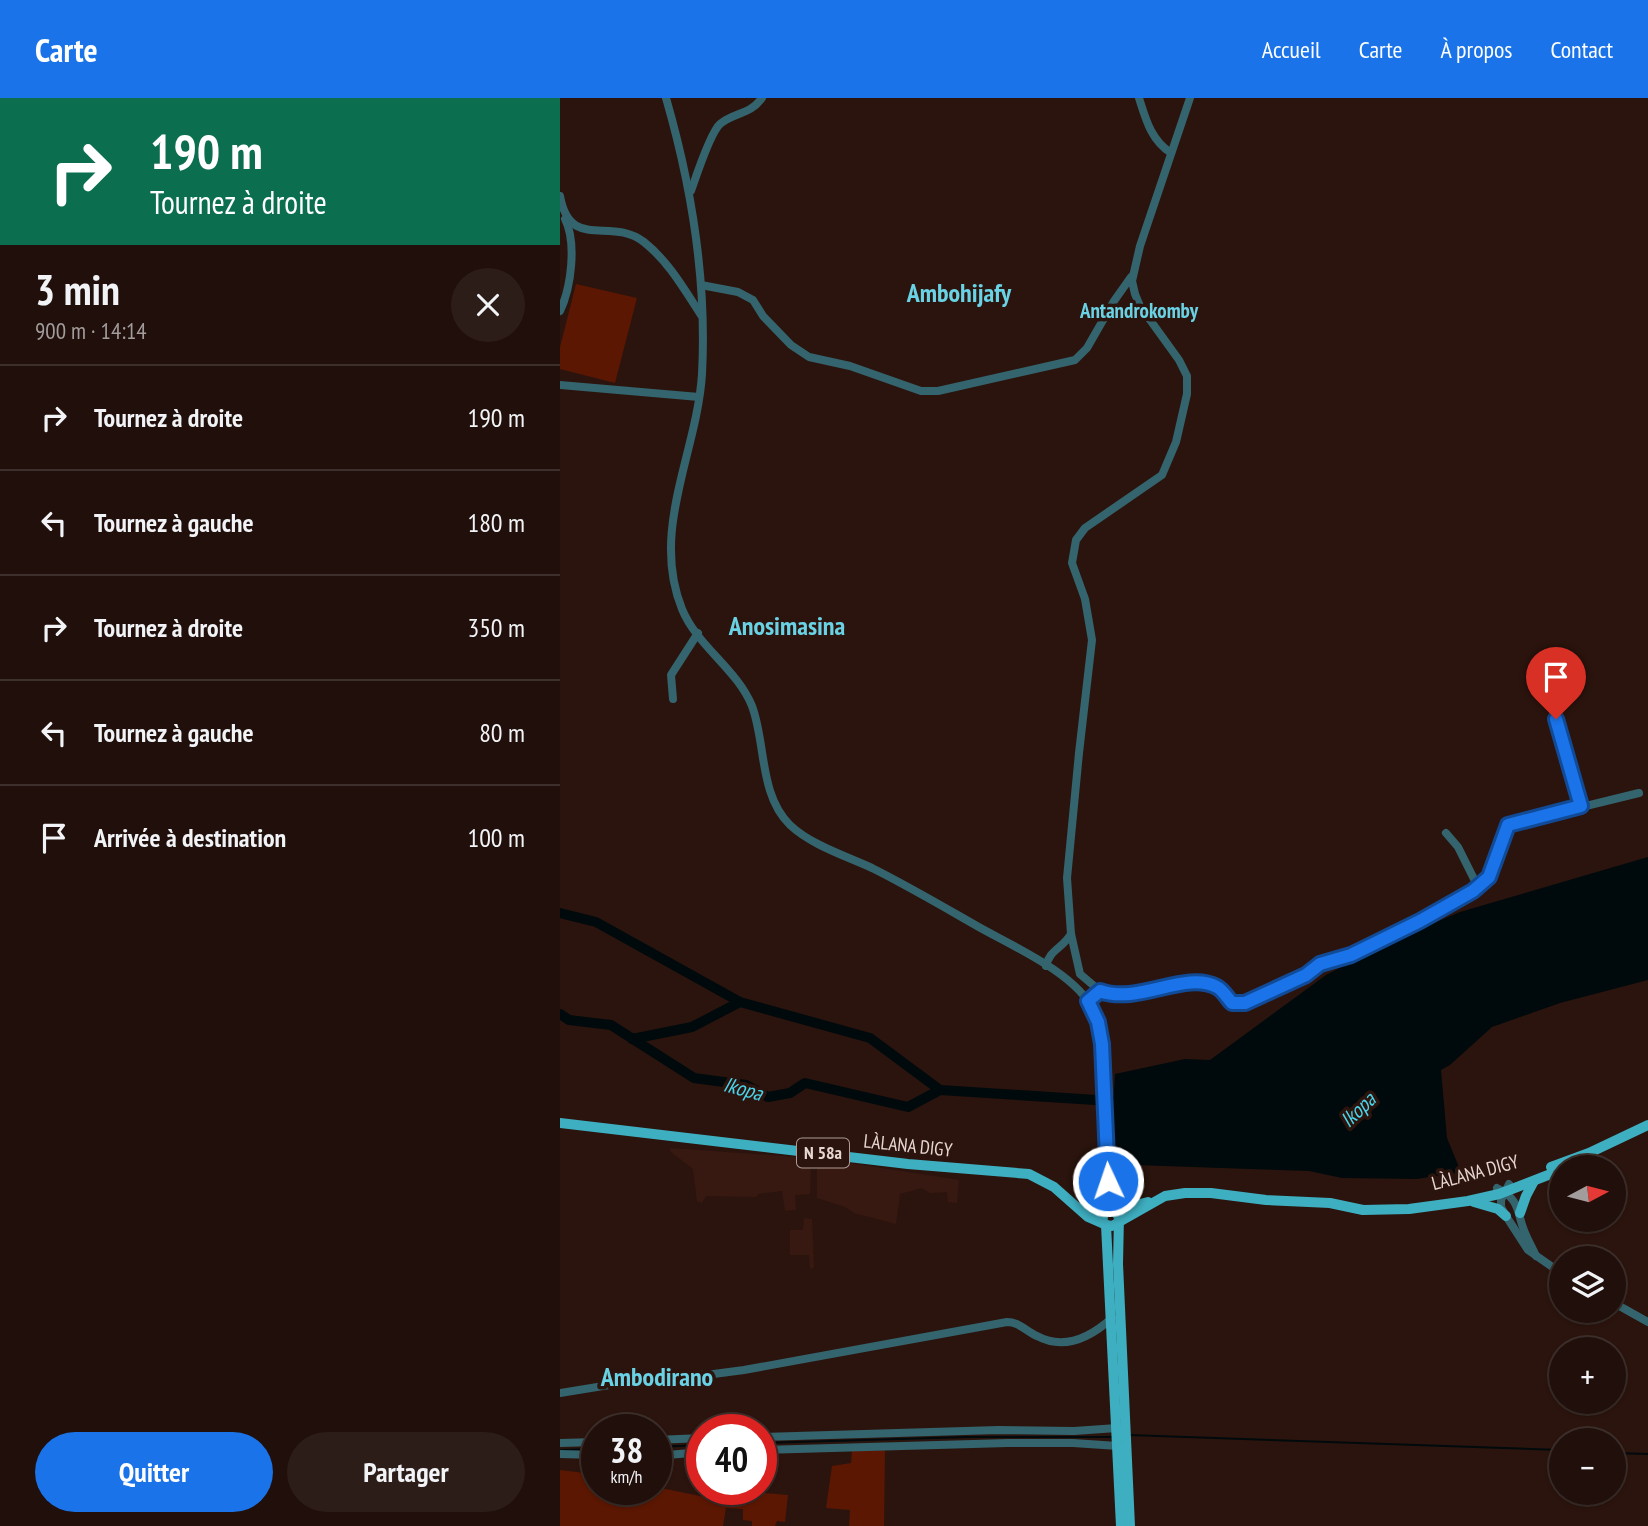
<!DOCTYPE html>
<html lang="fr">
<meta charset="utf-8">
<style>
:root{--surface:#200f0a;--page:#2d1d18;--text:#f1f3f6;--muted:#a29c9c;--line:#3d2f2b;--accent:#1a73e8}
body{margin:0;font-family:"PT Sans Narrow",sans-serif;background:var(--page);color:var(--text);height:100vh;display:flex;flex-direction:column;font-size:26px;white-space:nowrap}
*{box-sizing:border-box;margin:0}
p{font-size:23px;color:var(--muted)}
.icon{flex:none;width:38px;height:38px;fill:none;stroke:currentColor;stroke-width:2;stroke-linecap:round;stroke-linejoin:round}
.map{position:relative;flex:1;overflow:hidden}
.panel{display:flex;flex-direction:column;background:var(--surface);width:560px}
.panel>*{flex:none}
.hud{background:#0b6e4f;color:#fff;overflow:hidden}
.needle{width:46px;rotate:83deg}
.buttons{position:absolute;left:989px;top:1057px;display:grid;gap:14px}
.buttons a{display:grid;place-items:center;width:77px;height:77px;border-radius:50%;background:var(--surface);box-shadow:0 2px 5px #0004,0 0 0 2px var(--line);font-size:35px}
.speed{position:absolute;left:21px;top:1316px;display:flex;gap:14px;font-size:35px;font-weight:700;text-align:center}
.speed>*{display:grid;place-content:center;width:91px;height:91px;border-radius:50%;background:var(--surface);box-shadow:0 2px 5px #0004,0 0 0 2px var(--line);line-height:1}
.speed small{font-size:18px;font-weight:400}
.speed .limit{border:10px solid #d22;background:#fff;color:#111}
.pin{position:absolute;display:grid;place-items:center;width:60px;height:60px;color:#fff;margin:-72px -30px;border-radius:50% 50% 50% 0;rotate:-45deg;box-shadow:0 0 7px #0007}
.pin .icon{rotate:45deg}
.me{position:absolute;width:77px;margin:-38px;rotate:357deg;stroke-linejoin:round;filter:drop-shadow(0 0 5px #0008)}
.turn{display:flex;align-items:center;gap:24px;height:147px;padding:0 35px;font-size:32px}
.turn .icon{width:91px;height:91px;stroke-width:2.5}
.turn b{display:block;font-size:49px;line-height:60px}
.round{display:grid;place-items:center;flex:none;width:74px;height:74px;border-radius:37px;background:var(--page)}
.headline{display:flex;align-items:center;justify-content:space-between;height:119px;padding:0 35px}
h1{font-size:42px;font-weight:600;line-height:52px}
.cta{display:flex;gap:14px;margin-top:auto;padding:14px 35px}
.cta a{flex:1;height:80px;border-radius:42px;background:var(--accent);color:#fff;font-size:28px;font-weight:600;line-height:80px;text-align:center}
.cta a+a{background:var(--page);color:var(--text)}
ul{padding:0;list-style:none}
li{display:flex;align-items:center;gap:21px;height:105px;padding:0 35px;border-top:2px solid var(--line)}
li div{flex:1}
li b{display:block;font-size:26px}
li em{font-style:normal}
header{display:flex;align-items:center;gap:42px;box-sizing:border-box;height:98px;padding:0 35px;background:var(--accent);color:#fff}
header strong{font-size:33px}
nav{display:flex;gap:38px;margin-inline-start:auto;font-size:24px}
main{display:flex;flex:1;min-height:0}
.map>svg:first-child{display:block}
.built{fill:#371911}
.green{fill:#5b1702}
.water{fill:#000a0c}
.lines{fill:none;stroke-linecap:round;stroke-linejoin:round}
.stream{stroke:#000a0c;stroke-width:2}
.river{stroke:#000a0c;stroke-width:10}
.minor{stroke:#34646d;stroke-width:8}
.major{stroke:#3eafc1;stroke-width:10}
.route-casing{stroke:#114b97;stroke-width:18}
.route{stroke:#1a73e8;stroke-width:12}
.labels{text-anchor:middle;stroke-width:7;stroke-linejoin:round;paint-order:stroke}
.shield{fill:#2b140d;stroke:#af9c96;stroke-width:2}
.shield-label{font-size:18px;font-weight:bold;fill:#e7d6d1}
.street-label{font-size:19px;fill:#e7d6d1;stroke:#2b140d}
.neighbourhood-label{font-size:21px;font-weight:bold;fill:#6ad2e5;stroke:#2b140d}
.water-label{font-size:21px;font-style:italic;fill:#49d5eb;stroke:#2b140d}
.district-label{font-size:26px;font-weight:bold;fill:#6ad2e5;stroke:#2b140d}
</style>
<header>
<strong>Carte</strong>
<nav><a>Accueil</a><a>Carte</a><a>À propos</a><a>Contact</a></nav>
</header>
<main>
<section class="panel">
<div class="hud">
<div class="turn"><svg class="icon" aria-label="right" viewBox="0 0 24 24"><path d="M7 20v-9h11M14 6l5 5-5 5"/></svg><div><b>190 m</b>Tournez à droite</div></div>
</div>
<div class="headline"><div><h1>3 min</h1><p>900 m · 14:14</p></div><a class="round"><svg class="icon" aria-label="close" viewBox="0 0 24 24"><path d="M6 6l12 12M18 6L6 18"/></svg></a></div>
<ul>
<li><svg class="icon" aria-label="right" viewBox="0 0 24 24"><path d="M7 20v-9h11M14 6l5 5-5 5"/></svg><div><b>Tournez à droite</b></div><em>190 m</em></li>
<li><svg class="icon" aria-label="left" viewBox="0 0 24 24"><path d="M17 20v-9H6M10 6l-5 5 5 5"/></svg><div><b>Tournez à gauche</b></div><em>180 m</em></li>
<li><svg class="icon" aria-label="right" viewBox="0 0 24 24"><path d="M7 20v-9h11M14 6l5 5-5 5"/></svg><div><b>Tournez à droite</b></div><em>350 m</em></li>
<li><svg class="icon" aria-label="left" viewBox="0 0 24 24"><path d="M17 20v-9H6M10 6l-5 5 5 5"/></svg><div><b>Tournez à gauche</b></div><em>80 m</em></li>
<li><svg class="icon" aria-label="arrive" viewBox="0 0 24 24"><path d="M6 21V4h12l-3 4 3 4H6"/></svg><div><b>Arrivée à destination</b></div><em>100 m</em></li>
</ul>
<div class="cta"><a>Quitter</a><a>Partager</a></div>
</section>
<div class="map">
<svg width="1088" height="1428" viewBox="0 0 1088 1428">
<rect width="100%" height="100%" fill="#2b140d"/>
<g class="built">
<polygon points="110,1050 251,1060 250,1096 235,1097 236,1112 225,1113 222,1093 198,1096 197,1099 146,1098 142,1105 137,1103 133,1071 111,1054"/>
<polygon points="257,1060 399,1082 397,1105 388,1104 387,1094 370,1095 362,1090 340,1096 336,1126 294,1115 285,1109 257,1100"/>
<polygon points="244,1120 252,1121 254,1170 250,1171 249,1157 230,1157 230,1132 243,1132"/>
</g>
<g class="green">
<polygon points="16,186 77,200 55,285 0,271 0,249"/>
<polygon points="325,1352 324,1428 289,1428 290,1412 266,1410 272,1368 291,1365 292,1353"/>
<polygon points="0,1372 33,1376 33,1392 73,1399 76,1391 96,1391 96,1389 145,1399 147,1391 159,1391 166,1396 176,1391 193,1391 194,1394 228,1397 225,1424 217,1423 215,1428 192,1428 192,1423 183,1422 183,1411 166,1410 163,1428 0,1428"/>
</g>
<polygon class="water" points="1088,759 1088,882 1000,905 932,929 890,967 881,972 887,1040 901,1074 857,1081 782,1080 749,1073 575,1067 554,1046 552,1023 555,976 625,961 650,962 766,877 831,843 900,814"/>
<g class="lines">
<g class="stream">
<polyline points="569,1337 1001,1352"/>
<polyline points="201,1345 408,1339 554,1339"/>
<polyline points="96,1349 142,1347"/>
<polyline points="1,1352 37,1351"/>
<polyline points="1054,1355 1088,1356"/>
</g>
<g class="river">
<polyline points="0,815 36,824 180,904 310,940 380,992"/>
<polyline points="0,916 9,922 51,927 134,980 186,987 208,999 230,995 245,985 348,1009 380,992 567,1004"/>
<polyline points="72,941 132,929 180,904"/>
</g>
<g class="minor">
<path d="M106,0c26,90 41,182 36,276 -5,79 -52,156 -20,235 15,37 55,60 70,97 14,37 7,89 38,119 21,20 56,31 82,43 36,18 70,38 105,58 35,20 99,47 117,85 11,24 9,53 10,79 2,40 2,79 9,119"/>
<path d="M579,0c7,22 12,42 32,55"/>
<path d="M131,93c5,-14 19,-58 29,-67 14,-12 30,-9 42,-26"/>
<path d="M0,98c10,56 51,20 84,46 25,20 40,47 57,73"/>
<polyline points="141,187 178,194 193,202 203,218 231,247 249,259 290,268 361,293 378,293 515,262 527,250 554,203 571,179"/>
<path d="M0,213c11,-23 17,-68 5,-92"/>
<polyline points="0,287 139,299"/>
<polyline points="113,601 111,577 138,535"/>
<polyline points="996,621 1001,645 1021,708"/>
<polyline points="886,735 898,749 918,789"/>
<path d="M486,868c4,-17 16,-17 25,-32"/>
<polyline points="540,893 520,876 511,836 507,780 519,655 532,542 525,501 512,465 516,442 525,430 602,377 616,344 627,296 627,278 619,262 580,208 575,196 572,183 580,148 630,0"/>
<path d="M528,903l12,-10c39,14 80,-21 116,-4 6,3 12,11 16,16h13l20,-8 41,-20 14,-11 31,-9 91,-46c14,-11 36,-16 47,-31 8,-12 14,-39 19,-53l131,-32"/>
<polyline points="949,1086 941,1102 941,1109 946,1118 968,1152 1001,1175"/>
<path d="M937,1090c25,12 19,26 29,47 3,7 7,14 10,21"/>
<polyline points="1054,1205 1088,1224"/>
<path d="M0,1295l117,-19 29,1 38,-5 263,-48c12,0 19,9 30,14 28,15 54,1 75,-18"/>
<polyline points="201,1339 438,1332 514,1333 557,1330"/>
<polyline points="96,1342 142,1340"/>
<polyline points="0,1345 37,1344"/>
<polyline points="201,1352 448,1345 513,1345 558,1348"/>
<polyline points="0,1356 37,1357"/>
<polyline points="96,1358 142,1354"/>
</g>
<g class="major">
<polyline points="0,1025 348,1066 469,1076 494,1089 528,1119 544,1126"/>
<polyline points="991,1069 1029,1055 1088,1027"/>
<polyline points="548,1083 557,1101 571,1106"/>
<polyline points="914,1104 938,1111 946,1118"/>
<polyline points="519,1110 538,1114 553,1111 559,1119 558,1166 570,1428"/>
<polyline points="555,1112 588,1104"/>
<polyline points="545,1113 542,1122 546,1127 552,1128 605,1098 625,1095 651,1095 706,1102 770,1105 803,1112 849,1111 908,1103 939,1096 1001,1072"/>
<polyline points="960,1115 966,1098 974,1083"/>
<polyline points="546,1127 561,1428"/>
</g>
</g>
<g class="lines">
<defs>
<path id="route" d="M548,1083l-6,-137 -4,-22 -10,-21 12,-10c39,14 85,-21 117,-4 6,3 11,12 15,16h13l61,-28 14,-11 31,-9 69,-34 53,-30 16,-14 19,-52 73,-19 -25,-87"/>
</defs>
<use href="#route" class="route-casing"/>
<use href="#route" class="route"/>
</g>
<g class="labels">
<rect class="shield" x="237" y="1040.5" width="52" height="29" rx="5"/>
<g class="shield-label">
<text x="263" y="1061">N 58a</text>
</g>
<g class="street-label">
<text transform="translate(348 1047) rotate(6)" y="7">LÀLANA DIGY</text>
<text transform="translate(915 1074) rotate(-15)" y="7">LÀLANA DIGY</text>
</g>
<g class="neighbourhood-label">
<text x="579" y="220">Antandrokomby</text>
</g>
<g class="water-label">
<text transform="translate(183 991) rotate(15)" y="7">Ikopa</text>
<text transform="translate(798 1012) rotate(-44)" y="7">Ikopa</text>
</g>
<g class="district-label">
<text x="399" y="204">Ambohijafy</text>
<text x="227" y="537">Anosimasina</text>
<text x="97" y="1288">Ambodirano</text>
</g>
</g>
</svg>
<div class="buttons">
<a><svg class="needle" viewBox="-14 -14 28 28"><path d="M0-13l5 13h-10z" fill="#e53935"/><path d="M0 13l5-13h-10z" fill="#a29c9c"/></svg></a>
<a><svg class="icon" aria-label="layers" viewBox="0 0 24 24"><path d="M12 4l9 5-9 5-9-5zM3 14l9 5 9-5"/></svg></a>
<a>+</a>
<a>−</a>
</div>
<div class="speed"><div>38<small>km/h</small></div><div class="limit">40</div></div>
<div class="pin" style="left:996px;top:621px;background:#d93025"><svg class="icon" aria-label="arrive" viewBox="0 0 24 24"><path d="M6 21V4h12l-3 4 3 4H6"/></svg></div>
<svg class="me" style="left:548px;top:1083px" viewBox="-20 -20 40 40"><circle r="17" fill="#1a73e8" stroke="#fff" stroke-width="3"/><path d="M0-11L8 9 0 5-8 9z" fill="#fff"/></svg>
</div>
</main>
